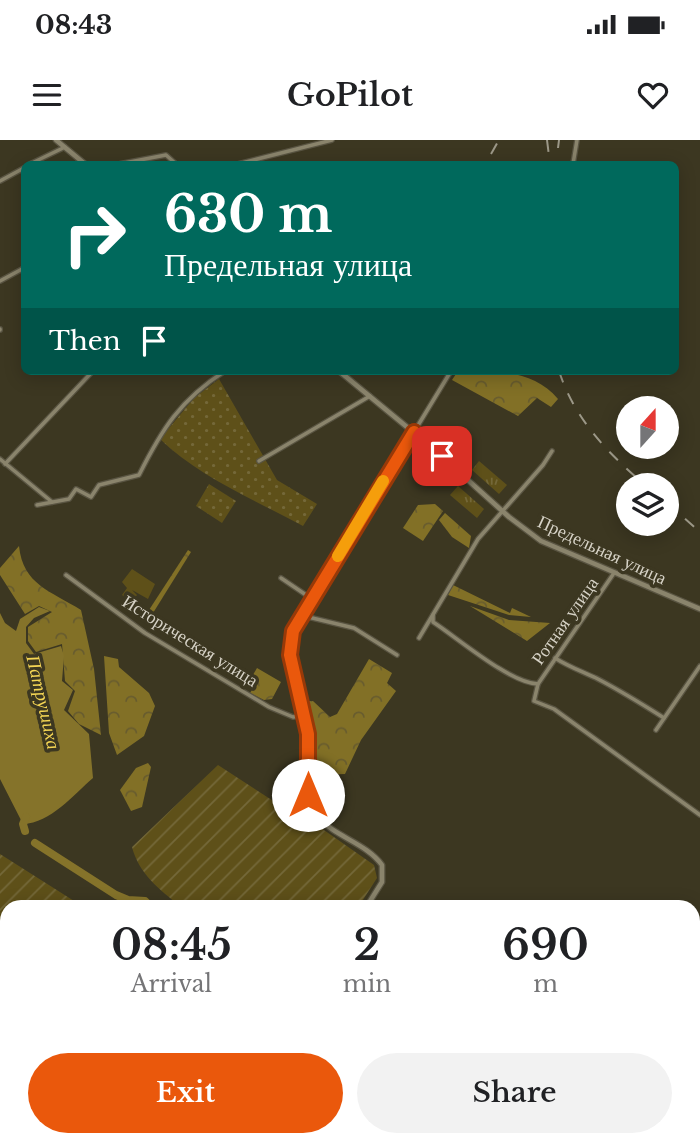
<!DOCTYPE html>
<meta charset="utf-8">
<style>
:root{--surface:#fff;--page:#f2f2f2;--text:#202124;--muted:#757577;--accent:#ea580c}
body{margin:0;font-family:"Libre Baskerville",serif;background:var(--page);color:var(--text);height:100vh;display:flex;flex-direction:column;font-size:26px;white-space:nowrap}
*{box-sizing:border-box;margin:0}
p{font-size:23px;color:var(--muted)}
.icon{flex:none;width:38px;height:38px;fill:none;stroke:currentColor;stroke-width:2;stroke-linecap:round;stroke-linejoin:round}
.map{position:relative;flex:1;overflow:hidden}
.sheet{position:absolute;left:0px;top:760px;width:700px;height:247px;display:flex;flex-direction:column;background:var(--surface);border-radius:21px 21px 0 0;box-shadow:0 4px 18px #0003}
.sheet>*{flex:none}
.top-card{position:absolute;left:21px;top:21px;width:658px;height:214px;border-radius:10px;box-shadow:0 4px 18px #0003;background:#00695c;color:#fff;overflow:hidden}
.needle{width:46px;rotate:21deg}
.tools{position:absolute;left:616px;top:256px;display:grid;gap:14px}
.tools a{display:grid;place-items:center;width:63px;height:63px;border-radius:50%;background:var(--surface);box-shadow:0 4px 18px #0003;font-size:35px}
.pin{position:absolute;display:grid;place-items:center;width:60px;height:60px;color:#fff;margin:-30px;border-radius:14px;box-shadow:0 4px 10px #0006}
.me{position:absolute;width:77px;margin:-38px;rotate:0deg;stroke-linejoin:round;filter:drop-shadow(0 0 5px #0008)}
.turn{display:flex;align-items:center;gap:24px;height:147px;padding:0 28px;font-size:32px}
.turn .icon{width:91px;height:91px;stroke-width:2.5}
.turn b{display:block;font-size:49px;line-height:60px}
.then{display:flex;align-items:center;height:66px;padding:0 28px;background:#0003;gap:14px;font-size:26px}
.eta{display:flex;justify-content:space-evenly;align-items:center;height:119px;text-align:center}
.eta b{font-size:42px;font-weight:600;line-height:49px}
.button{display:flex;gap:14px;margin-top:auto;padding:14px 28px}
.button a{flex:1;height:80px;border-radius:42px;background:var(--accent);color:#fff;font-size:28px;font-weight:600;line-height:80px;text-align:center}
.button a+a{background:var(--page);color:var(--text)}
.status{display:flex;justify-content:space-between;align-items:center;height:49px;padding:0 35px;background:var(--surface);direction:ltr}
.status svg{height:19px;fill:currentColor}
header{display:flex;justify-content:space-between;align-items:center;height:91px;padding:0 28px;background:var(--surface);font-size:32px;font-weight:600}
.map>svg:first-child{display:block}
.grass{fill:url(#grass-tufts)}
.forest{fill:url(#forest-crowns)}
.park{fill:url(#park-dots)}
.garden{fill:url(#garden-furrows)}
.pitch{fill:#5e5019}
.water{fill:#85732a}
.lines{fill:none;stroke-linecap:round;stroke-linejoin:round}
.stream{stroke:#85732a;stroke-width:2}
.river{stroke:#85732a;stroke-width:8}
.minor-casing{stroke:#595442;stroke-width:6}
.tertiary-casing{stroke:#595442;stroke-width:7}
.minor{stroke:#8a846c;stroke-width:3.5}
.tertiary{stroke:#8a846c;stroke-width:4.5}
.rail{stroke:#9c9888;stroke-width:2;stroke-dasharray:12 12;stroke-linecap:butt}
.route-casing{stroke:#983908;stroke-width:18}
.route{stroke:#ea580c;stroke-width:12}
.slow{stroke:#f59e0b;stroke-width:12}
.labels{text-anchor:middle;stroke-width:7;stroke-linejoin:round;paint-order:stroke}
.street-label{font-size:18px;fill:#d6d2c6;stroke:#3c3721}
.water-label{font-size:19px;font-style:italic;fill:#f4d554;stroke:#3c3721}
</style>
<div class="status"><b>08:43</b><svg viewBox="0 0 49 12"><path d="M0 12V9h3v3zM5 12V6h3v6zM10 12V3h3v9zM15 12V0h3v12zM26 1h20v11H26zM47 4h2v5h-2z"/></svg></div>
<header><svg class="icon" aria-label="menu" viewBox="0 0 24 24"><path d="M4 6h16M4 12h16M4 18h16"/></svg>GoPilot<svg class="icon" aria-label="heart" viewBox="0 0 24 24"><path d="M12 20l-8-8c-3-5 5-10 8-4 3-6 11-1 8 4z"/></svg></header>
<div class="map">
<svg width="700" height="1005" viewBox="0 0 700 1005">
<defs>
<pattern id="grass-tufts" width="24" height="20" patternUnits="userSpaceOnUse" patternTransform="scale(1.75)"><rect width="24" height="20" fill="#5e5019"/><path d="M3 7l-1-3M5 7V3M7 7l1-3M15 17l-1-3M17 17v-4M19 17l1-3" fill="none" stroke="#746839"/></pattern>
<pattern id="forest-crowns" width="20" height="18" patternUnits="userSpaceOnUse" patternTransform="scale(1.75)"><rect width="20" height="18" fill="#827026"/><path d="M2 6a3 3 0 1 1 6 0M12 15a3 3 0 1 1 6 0" fill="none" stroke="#685c2e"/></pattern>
<pattern id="park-dots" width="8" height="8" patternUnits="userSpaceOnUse" patternTransform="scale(1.75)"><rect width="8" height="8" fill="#5e5019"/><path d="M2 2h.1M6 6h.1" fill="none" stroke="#746839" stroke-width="1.8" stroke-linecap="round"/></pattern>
<pattern id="garden-furrows" width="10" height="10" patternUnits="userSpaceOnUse" patternTransform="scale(1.75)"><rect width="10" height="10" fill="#5e5019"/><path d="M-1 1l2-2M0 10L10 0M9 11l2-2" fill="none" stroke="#746839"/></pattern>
</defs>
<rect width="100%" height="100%" fill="#3c3721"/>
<g class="grass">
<polygon points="479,321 507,345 499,354 472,330"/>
<polygon points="458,346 484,369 477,378 450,355"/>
</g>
<g class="forest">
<path d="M458,231c36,0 75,-2 100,28l-7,8 -14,-9 -19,18 -66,-36z"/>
<polygon points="435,364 443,371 423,401 403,388 418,365"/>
<polygon points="445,373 471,396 469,408 452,397 439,380"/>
<path d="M19,406c4,39 32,45 62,64l13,59 7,66 -22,-11 -11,-13 7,-20 -10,-10 -3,-37 -26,8 -8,-11v-14l24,-15 -13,-6 -14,8 -25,-39v-7z"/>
<polygon points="188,410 191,412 153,473 149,470"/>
<polygon points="453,445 510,473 512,468 531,477 509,475 448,455"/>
<polygon points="470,466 509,480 550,483 527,501"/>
<polygon points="104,516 118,519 119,527 149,553 155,566 144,596 117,615 109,593"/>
<polygon points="369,519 392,533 387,543 396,551 361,600 345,634 319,635 311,628 308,561 313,561 330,577 337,574"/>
<polygon points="257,528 281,542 272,559 264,560 250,553 256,544 250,540"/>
<polygon points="148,623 151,627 142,667 131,671 120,650 136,628"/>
</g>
<g class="park">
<path d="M219,239l58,101 40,24 -14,22c-48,-26 -104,-49 -143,-87l34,-41z"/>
<polygon points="209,344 236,361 222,383 196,366"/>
</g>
<g class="garden">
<path d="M218,625l63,41 7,-9 14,7 9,17 63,44 3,13 -18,28h-179c-21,-17 -41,-32 -48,-59z"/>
<polygon points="0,714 82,766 7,766 7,909 0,905"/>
</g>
<polygon class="pitch" points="132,429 155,444 148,459 132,450 137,455 132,462 122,455 127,448 122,442"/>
<path class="water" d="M39,467l11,4 -16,7 -8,9v16l8,11 27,-8 3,10 -2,25 11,9 -9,20 25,24 4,44c-20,17 -42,45 -70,46l-23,-45v-166l5,10 11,8 4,-12z"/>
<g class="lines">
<polyline class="stream" points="385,1005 391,999"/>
<g class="river">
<polyline points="25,691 23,684 26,677"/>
<polyline points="35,703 116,755 128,760 145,761 150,766"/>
<polyline points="304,999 304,1005"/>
</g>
<defs>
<g id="minor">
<polyline points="30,24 65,7"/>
<polyline points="119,24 166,15 176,24"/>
<polyline points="238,24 332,0"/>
<polyline points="573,24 577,0"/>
<polyline points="0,41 24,28"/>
<polyline points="0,141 24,128"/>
<polyline points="0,190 0,189"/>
<polyline points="414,292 451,231"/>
<polyline points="0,319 52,362"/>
<polyline points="259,321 370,256"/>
<polyline points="5,324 93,231"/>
<path d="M37,365l32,-6 7,-10 15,8 8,-12 40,-10c23,-46 41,-75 86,-104"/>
<polyline points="614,433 538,544 534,561 554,569 700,675"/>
<polyline points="66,435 145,493 269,567 293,577 305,575"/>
<polyline points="281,438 312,459"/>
<path d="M433,475v7c26,17 77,61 105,62"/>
<polyline points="304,476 354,488 397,515"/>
<polyline points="419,498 478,399 543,325 552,311"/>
<path d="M555,518c14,9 26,13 41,20 23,12 46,26 68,40"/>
<polyline points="656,590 700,526"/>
</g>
<g id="tertiary">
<polyline points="56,0 85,24"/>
<polyline points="339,231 430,306 509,377 541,401 700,469"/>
<path d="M367,766l15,-24v-17c-16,-22 -47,-28 -64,-48 -20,-24 -7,-61 -10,-90 -4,-29 -20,-59 -18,-89l124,-206"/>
<polyline points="218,1005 222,999"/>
</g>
</defs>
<use href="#minor" class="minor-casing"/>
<use href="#tertiary" class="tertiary-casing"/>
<use href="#minor" class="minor"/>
<use href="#tertiary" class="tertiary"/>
<g class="rail">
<polyline points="547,0 550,24"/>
<polyline points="558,8 559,0"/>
<polyline points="491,14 499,0"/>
<path d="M559,231c16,49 48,81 86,114"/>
<polyline points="667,363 700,392"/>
</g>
</g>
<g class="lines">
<defs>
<polyline id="route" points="308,655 308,594 290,515 293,491 414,292 442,316"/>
</defs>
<use href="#route" class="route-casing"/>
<use href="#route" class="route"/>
<polyline class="slow" points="338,416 383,341"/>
</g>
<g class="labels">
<g class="street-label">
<text transform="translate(602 410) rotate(25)" y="6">Предельная улица</text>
<text transform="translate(565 481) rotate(-55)" y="6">Ротная улица</text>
<text transform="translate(190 501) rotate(32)" y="6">Историческая улица</text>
</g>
<g class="water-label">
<text transform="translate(44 562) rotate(77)" y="7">Патрушиха</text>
</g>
</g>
</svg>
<div class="tools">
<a><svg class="needle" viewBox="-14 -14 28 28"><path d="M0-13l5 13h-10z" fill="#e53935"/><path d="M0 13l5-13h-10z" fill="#757577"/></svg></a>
<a><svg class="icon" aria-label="layers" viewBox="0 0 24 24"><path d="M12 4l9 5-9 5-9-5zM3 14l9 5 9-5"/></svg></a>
</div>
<div class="pin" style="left:442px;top:316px;background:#d93025"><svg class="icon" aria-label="arrive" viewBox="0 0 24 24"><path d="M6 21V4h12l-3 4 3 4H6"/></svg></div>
<svg class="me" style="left:308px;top:655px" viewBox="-20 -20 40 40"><circle r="19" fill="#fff"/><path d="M0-13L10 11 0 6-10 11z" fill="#ea580c"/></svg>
<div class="top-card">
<div class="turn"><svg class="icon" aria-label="right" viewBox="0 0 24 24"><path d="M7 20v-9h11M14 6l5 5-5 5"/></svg><div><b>630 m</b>Предельная улица</div></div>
<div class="then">Then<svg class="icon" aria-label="arrive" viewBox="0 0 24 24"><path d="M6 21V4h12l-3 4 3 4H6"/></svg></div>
</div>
<section class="sheet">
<div class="eta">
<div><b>08:45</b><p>Arrival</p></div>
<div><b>2</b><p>min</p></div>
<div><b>690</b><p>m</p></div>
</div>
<div class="button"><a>Exit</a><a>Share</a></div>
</section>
</div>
